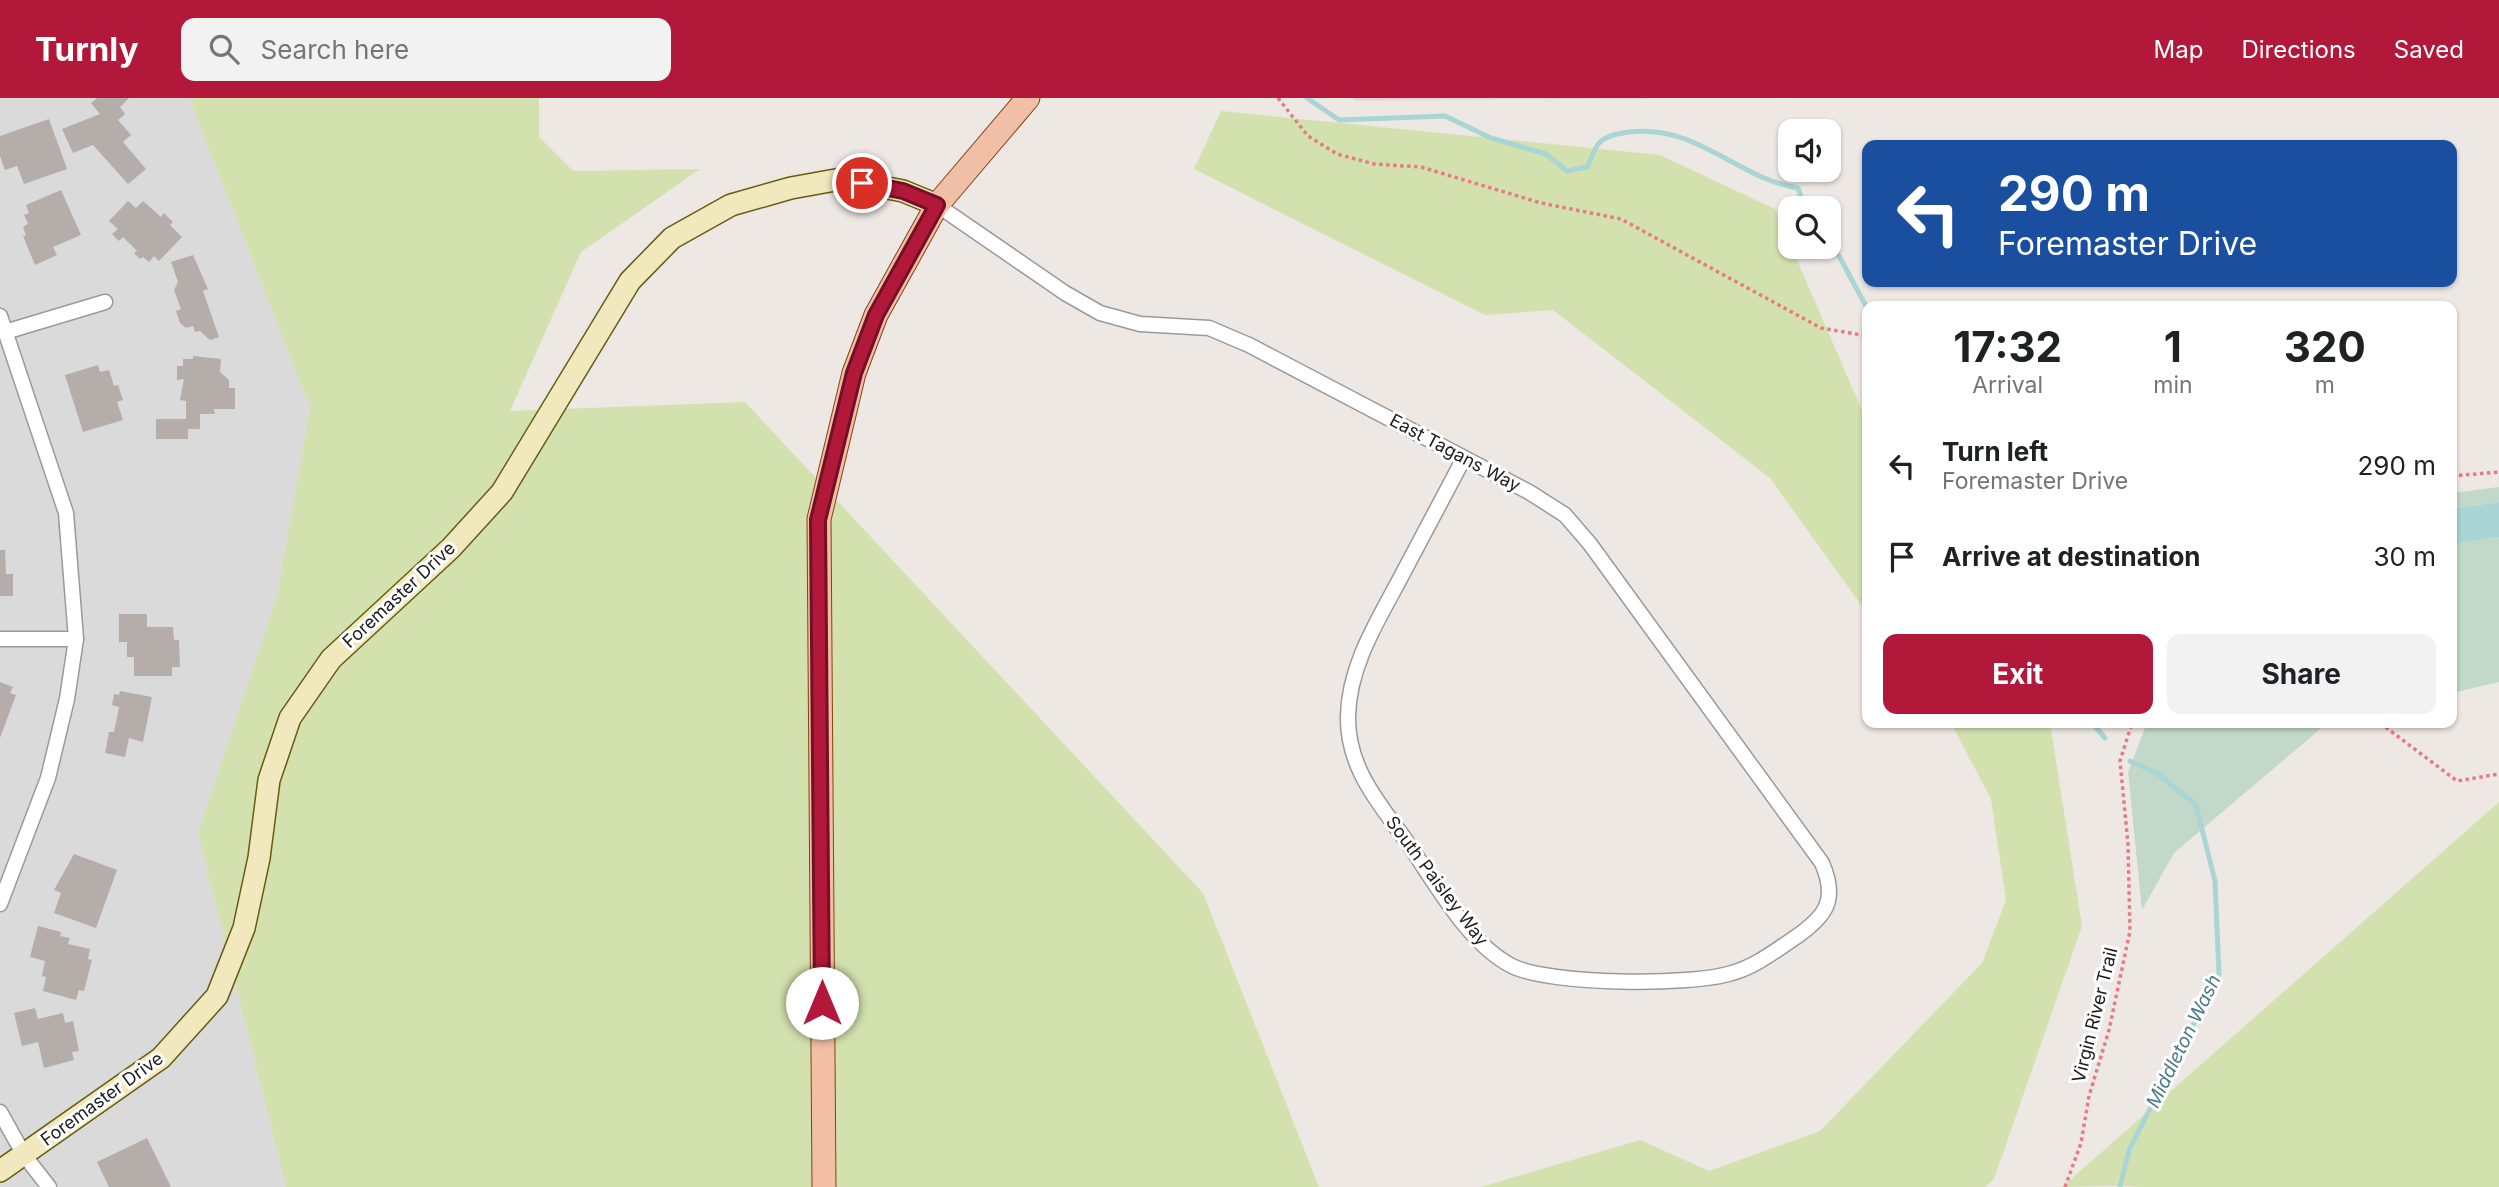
<!DOCTYPE html>
<style>
:root{--surface:#fff;--page:#f2f2f2;--text:#202124;--muted:#757577;--accent:#b2183a}
body{margin:0;font-family:Inter,sans-serif;background:var(--page);color:var(--text);height:100vh;display:flex;flex-direction:column;font-size:26px;white-space:nowrap}
*{box-sizing:border-box;margin:0}
p{font-size:23px;color:var(--muted)}
.icon{flex:none;width:38px;height:38px;fill:none;stroke:currentColor;stroke-width:2;stroke-linecap:round;stroke-linejoin:round}
.map{position:relative;flex:1;overflow:hidden}
.drawer{position:absolute;left:1862px;top:203px;width:595px;height:427px;display:flex;flex-direction:column;background:var(--surface);border-radius:14px;box-shadow:0 2px 5px #0004}
.drawer>*{flex:none}
.hud{position:absolute;left:1862px;top:42px;width:595px;height:147px;border-radius:14px;box-shadow:0 2px 5px #0004;background:#1a4fa0;color:#fff;overflow:hidden}
.fabs{position:absolute;left:1778px;top:21px;display:grid;gap:14px}
.fabs a{display:grid;place-items:center;width:63px;height:63px;border-radius:14px;background:var(--surface);box-shadow:0 2px 5px #0004;font-size:35px}
.pin{position:absolute;display:grid;place-items:center;width:60px;height:60px;color:#fff;margin:-30px;border:4px solid #fff;border-radius:50%;box-shadow:0 2px 7px #0007}
.me{position:absolute;width:77px;margin:-38px;rotate:0deg;stroke-linejoin:round;filter:drop-shadow(0 0 5px #0008)}
.turn{display:flex;align-items:center;gap:24px;height:147px;padding:0 21px;font-size:32px}
.turn .icon{width:91px;height:91px;stroke-width:2.5}
.turn b{display:block;font-size:49px;line-height:60px}
.eta{display:flex;justify-content:space-evenly;align-items:center;height:119px;text-align:center}
.eta b{font-size:42px;font-weight:700;line-height:49px}
.cta{display:flex;gap:14px;margin-top:auto;padding:14px 21px}
.cta a{flex:1;height:80px;border-radius:14px;background:var(--accent);color:#fff;font-size:28px;font-weight:700;line-height:80px;text-align:center}
.cta a+a{background:var(--page);color:var(--text)}
ul{padding:0;list-style:none}
li{display:flex;align-items:center;gap:21px;height:91px;padding:0 21px}
li div{flex:1}
li b{display:block;font-size:26px}
li em{font-style:normal}
header{display:flex;align-items:center;gap:42px;box-sizing:border-box;height:98px;padding:0 35px;background:var(--accent);color:#fff}
header strong{font-size:33px}
nav{display:flex;gap:38px;margin-inline-start:auto;font-size:24px}
.search{width:490px;height:63px;background:var(--page);display:flex;align-items:center;gap:18px;box-sizing:border-box;padding:0 24px;border-radius:14px;color:var(--muted);font-size:26px}
.map>svg:first-child{display:block}
.residential{fill:#dbdada}
.commercial{fill:#ecd5d9}
.grass{fill:#d3e1af}
.wetland{fill:#c2d9c9}
.water{fill:#a9d5d5}
.lines{fill:none;stroke-linecap:round;stroke-linejoin:round}
.stream{stroke:#a9d5d5;stroke-width:5}
.building{fill:#b5adaa}
.street-casing{stroke:#9a9a9a;stroke-width:17}
.secondary-casing{stroke:#665c12;stroke-width:24}
.primary-casing{stroke:#844412;stroke-width:25}
.path{stroke:#e87986;stroke-width:3.5;stroke-dasharray:3.5 3.5;stroke-linecap:butt}
.street{stroke:#fff;stroke-width:14}
.secondary{stroke:#f1e8bd;stroke-width:21}
.primary{stroke:#f0bfa5;stroke-width:23}
.route-casing{stroke:#741026;stroke-width:18}
.route{stroke:#b2183a;stroke-width:12}
.labels{text-anchor:middle;stroke-width:6;stroke-linejoin:round;paint-order:stroke}
.street-label{font-size:18px;fill:#1d1d1d;stroke:#fff}
.water-label{font-size:19px;font-style:italic;fill:#4b7a8b;stroke:#fff}
</style>
<header>
<strong>Turnly</strong>
<div class="search"><svg class="icon" aria-label="search" viewBox="0 0 24 24"><circle cx="10" cy="10" r="6"/><path d="M15 15l6 6"/></svg>Search here</div>
<nav><a>Map</a><a>Directions</a><a>Saved</a></nav>
</header>
<div class="map">
<svg width="2499" height="1089" viewBox="0 0 2499 1089">
<rect width="100%" height="100%" fill="#ede8e4"/>
<polygon class="residential" points="0,0 189,0 310,310 276,502 198,735 286,1089 0,1089"/>
<polygon class="commercial" points="1353,0 1667,0 1355,3"/>
<g class="grass">
<polygon points="189,0 539,0 539,39 573,73 700,71 581,154 510,313 745,304 1203,795 1319,1089 286,1089 198,735 276,502 310,310"/>
<polygon points="1221,13 1660,57 1775,111 1867,324 1867,515 1770,380 1553,212 1485,217 1194,71"/>
<polygon points="1951,625 2050,625 2082,828 1994,1081 1985,1089 1481,1089 1640,1042 1709,1073 1820,1033 1982,865 2006,802 1991,701"/>
<path d="M2499,704v385h-359c-25,-2 -51,0 -78,0z"/>
</g>
<g class="wetland">
<polygon points="2499,389 2499,404 2452,411 2452,395"/>
<polygon points="2499,439 2499,584 2452,595 2452,446"/>
<polygon points="2147,625 2334,625 2325,627 2174,755 2142,812 2128,674"/>
</g>
<polygon class="water" points="2499,404 2499,439 2452,446 2452,411"/>
<g class="lines">
<g class="stream">
<path d="M1307,0l32,22 106,-4 46,22 55,16 21,17 20,-4c4,-7 7,-18 12,-24 7,-7 21,-10 30,-11 69,-8 109,47 169,56l7,20"/>
<polyline points="1829,146 1839,158 1867,210"/>
<polyline points="2092,625 2105,640"/>
<polyline points="2120,1089 2129,1052 2219,876 2215,783 2196,707 2157,675 2130,663"/>
</g>
</g>
<g class="building">
<polygon points="97,0 129,0 120,9 125,16 118,22 131,37 123,44 146,71 128,86 93,47 73,55 62,31 100,16 91,5"/>
<polygon points="49,21 67,71 24,86 17,68 5,72 0,58 0,38"/>
<polygon points="61,92 81,137 53,149 57,157 35,167 23,138 26,137 23,129 28,126 24,117 29,115 26,107"/>
<polygon points="128,103 136,110 143,103 161,119 164,115 173,124 170,127 182,139 159,163 154,158 149,164 143,159 140,161 134,155 137,153 123,139 119,143 112,136 118,131 109,123"/>
<polygon points="193,157 208,191 203,193 219,239 210,242 200,233 195,234 193,228 186,230 180,225 176,213 181,211 174,192 178,184 171,164"/>
<polygon points="193,258 221,261 220,274 229,282 229,290 235,290 235,311 214,311 215,316 200,316 200,331 188,331 188,341 156,341 156,321 186,321 186,303 180,302 184,281 177,282 177,268 183,268 183,261 193,261"/>
<polygon points="98,267 100,274 109,272 114,288 118,287 123,302 117,304 123,322 83,334 65,277"/>
<polygon points="0,452 5,452 6,476 13,476 13,498 0,498"/>
<polygon points="119,516 147,516 147,529 173,529 174,542 179,542 180,569 172,569 172,578 134,578 134,559 127,559 127,544 119,544"/>
<polygon points="0,584 13,589 10,595 16,597 0,640"/>
<polygon points="120,593 152,599 143,644 129,640 125,659 105,655 109,634 114,634 119,609 112,607 114,596 119,597"/>
<polygon points="74,756 117,772 96,830 54,815 61,795 54,792"/>
<polygon points="38,828 61,834 60,838 70,840 68,846 90,851 88,861 92,862 84,893 79,892 76,902 43,893 46,879 42,878 45,863 30,859"/>
<polygon points="35,910 38,921 63,915 65,925 73,923 79,953 72,954 74,962 44,970 38,944 22,948 14,915"/>
<polygon points="147,1040 171,1089 109,1089 97,1064"/>
</g>
<g class="lines">
<defs>
<g id="street">
<path d="M937,107l128,88 35,20 40,11 69,4 40,17 280,147 36,23 25,29 232,319c16,37 4,53 -26,74 -21,14 -40,29 -64,36 -41,13 -182,12 -220,-7 -44,-22 -77,-84 -105,-124 -28,-39 -60,-74 -59,-126 1,-52 31,-97 54,-141 21,-39 41,-78 62,-117"/>
<polyline points="0,218 66,415 76,541 67,601 48,680 0,806"/>
<polyline points="5,234 105,204"/>
<polyline points="0,541 76,541"/>
<polyline points="0,1014 24,1057 49,1089"/>
</g>
<polyline id="secondary" points="0,1073 161,960 217,898 244,830 259,760 269,682 290,620 331,561 451,450 502,394 630,183 672,140 731,107 791,90 841,81 903,93 937,107"/>
<polyline id="primary" points="824,1089 819,421 854,275 876,217 937,107 1028,0"/>
</defs>
<use href="#street" class="street-casing"/>
<use href="#secondary" class="secondary-casing"/>
<use href="#primary" class="primary-casing"/>
<g class="path">
<polyline points="1278,0 1308,38 1337,56 1374,66 1421,69 1541,105 1621,121 1821,230 1867,238"/>
<polyline points="2452,378 2499,374"/>
<polyline points="2380,625 2457,683 2499,676"/>
<polyline points="2065,1089 2081,1045 2089,998 2109,932 2130,833 2128,746 2120,663 2132,625"/>
</g>
<use href="#street" class="street"/>
<use href="#secondary" class="secondary"/>
<use href="#primary" class="primary"/>
</g>
<g class="lines">
<defs>
<polyline id="route" points="822,905 818,422 854,275 876,217 937,107 903,93 862,85"/>
</defs>
<use href="#route" class="route-casing"/>
<use href="#route" class="route"/>
</g>
<g class="labels">
<g class="street-label">
<text transform="translate(1455 355) rotate(28)" y="6">East Tagans Way</text>
<text transform="translate(399 497) rotate(-43)" y="6">Foremaster Drive</text>
<text transform="translate(1437 783) rotate(53)" y="6">South Paisley Way</text>
<text transform="translate(2095 917) rotate(-76)" y="6">Virgin River Trail</text>
<text transform="translate(102 1001) rotate(-36)" y="6">Foremaster Drive</text>
</g>
<g class="water-label">
<text transform="translate(2183 943) rotate(-64)" y="7">Middleton Wash</text>
</g>
</g>
</svg>
<div class="fabs">
<a><svg class="icon" aria-label="sound" viewBox="0 0 24 24"><path d="M4 9h4l5-4v14l-5-4H4zM17 9q2 3 0 6"/></svg></a>
<a><svg class="icon" aria-label="search" viewBox="0 0 24 24"><circle cx="10" cy="10" r="6"/><path d="M15 15l6 6"/></svg></a>
</div>
<div class="pin" style="left:862px;top:85px;background:#d93025"><svg class="icon" aria-label="arrive" viewBox="0 0 24 24"><path d="M6 21V4h12l-3 4 3 4H6"/></svg></div>
<svg class="me" style="left:822px;top:905px" viewBox="-20 -20 40 40"><circle r="19" fill="#fff"/><path d="M0-13L10 11 0 6-10 11z" fill="#b2183a"/></svg>
<div class="hud">
<div class="turn"><svg class="icon" aria-label="left" viewBox="0 0 24 24"><path d="M17 20v-9H6M10 6l-5 5 5 5"/></svg><div><b>290 m</b>Foremaster Drive</div></div>
</div>
<section class="drawer">
<div class="eta">
<div><b>17:32</b><p>Arrival</p></div>
<div><b>1</b><p>min</p></div>
<div><b>320</b><p>m</p></div>
</div>
<ul>
<li><svg class="icon" aria-label="left" viewBox="0 0 24 24"><path d="M17 20v-9H6M10 6l-5 5 5 5"/></svg><div><b>Turn left</b><p>Foremaster Drive</p></div><em>290 m</em></li>
<li><svg class="icon" aria-label="arrive" viewBox="0 0 24 24"><path d="M6 21V4h12l-3 4 3 4H6"/></svg><div><b>Arrive at destination</b></div><em>30 m</em></li>
</ul>
<div class="cta"><a>Exit</a><a>Share</a></div>
</section>
</div>
